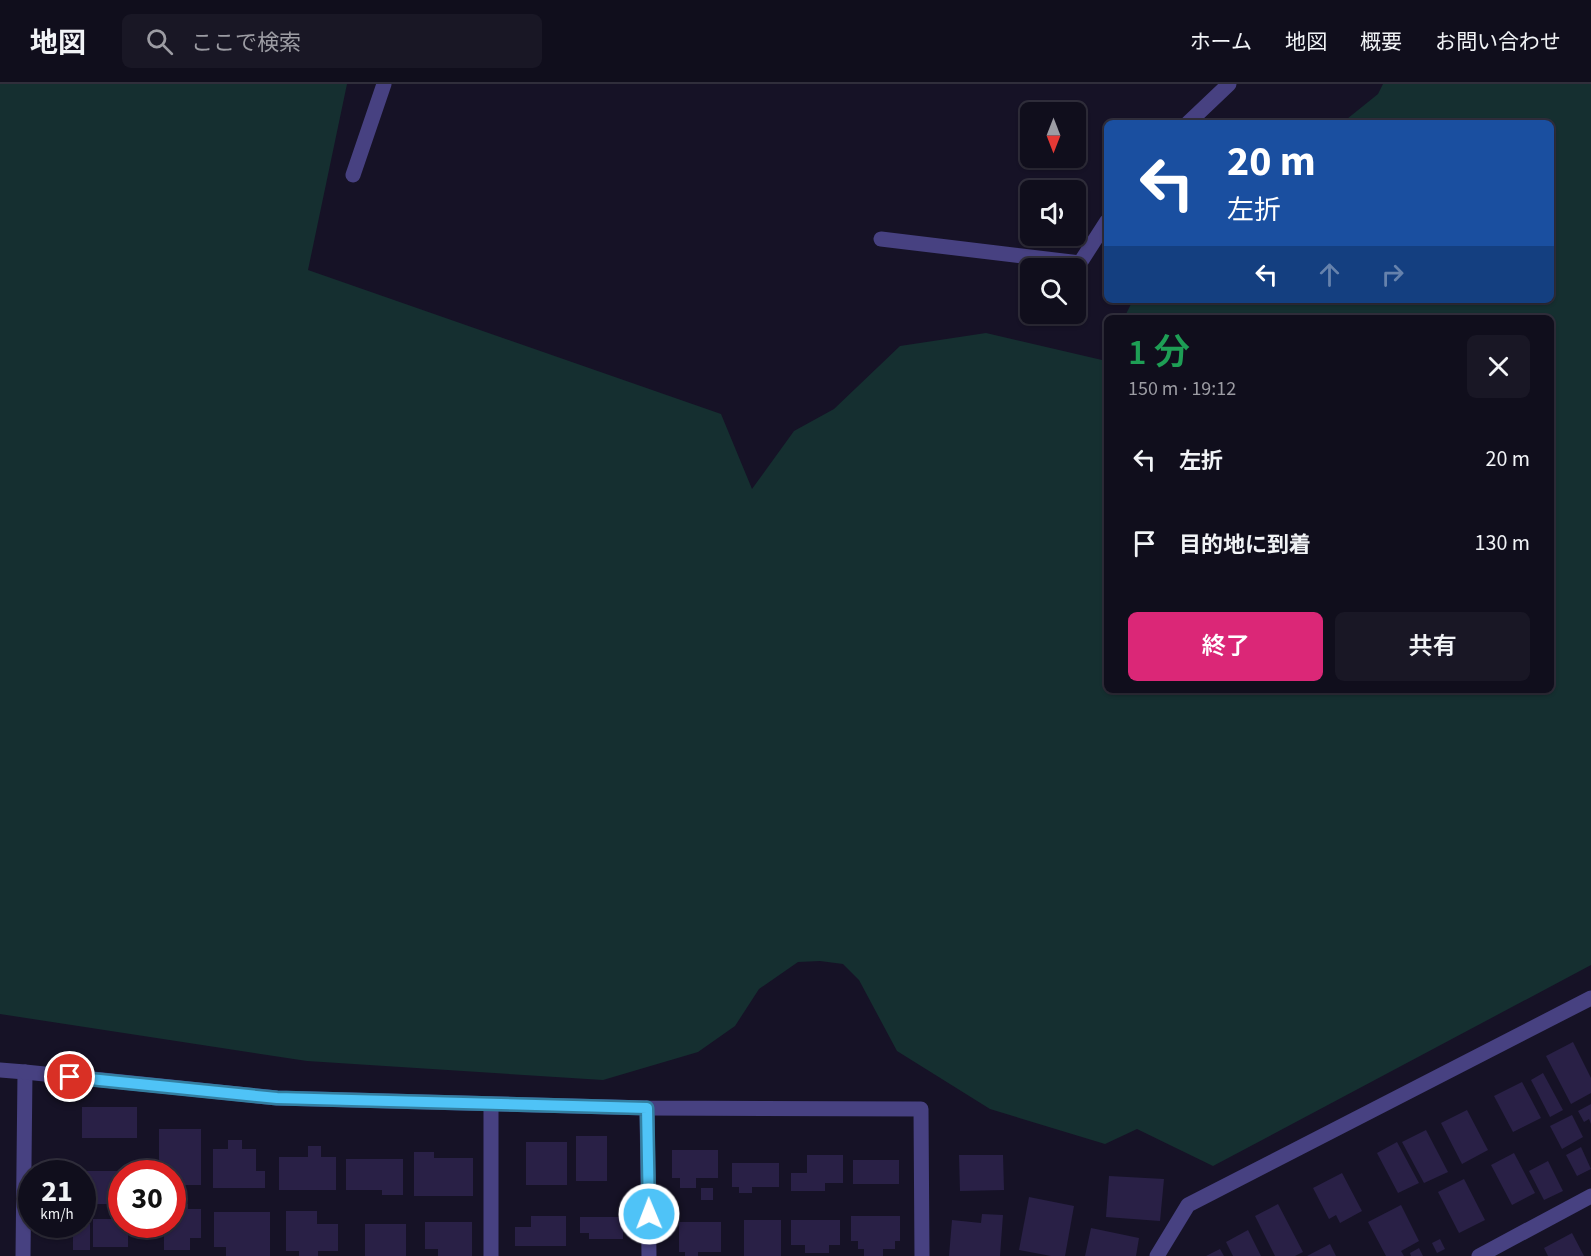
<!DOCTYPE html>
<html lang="ja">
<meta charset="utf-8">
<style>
:root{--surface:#100e1c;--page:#191725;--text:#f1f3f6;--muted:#9c9ca3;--line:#302e3b;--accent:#db2777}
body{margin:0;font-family:"Source Sans 3","Noto Sans JP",sans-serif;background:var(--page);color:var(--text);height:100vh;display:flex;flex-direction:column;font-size:22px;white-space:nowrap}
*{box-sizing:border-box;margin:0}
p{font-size:20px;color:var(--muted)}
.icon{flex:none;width:33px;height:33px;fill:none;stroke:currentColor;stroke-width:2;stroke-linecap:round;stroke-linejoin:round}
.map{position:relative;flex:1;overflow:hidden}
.sheet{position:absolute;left:1104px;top:231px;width:450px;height:378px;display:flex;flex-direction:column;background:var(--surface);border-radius:9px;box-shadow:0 2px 4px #0004,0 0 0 2px var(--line)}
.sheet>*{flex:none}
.top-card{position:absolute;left:1104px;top:36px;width:450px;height:183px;border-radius:9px;box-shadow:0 2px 4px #0004,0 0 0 2px var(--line);background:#1a4fa0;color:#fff;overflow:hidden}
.needle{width:39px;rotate:180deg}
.tools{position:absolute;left:1020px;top:18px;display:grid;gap:12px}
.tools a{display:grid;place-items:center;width:66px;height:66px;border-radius:9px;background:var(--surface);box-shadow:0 2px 4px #0004,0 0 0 2px var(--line);font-size:30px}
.speed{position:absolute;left:18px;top:1076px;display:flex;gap:12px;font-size:30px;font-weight:700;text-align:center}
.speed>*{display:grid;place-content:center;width:78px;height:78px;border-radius:50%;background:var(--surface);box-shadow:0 2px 4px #0004,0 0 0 2px var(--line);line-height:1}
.speed small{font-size:15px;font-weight:400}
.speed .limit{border:9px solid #d22;background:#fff;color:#111}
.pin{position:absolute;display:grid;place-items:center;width:51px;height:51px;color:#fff;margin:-26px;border:3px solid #fff;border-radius:50%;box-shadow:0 2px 6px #0007}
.me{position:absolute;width:66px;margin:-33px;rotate:359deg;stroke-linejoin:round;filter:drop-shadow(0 0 4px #0008)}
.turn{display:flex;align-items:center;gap:21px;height:126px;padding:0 24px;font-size:27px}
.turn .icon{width:78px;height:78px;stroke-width:2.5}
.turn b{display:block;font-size:42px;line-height:51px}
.lanes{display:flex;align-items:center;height:57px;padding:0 24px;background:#0003;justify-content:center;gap:30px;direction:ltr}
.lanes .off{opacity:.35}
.round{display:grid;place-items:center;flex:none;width:63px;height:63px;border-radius:9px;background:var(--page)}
.headline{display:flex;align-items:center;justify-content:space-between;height:102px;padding:0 24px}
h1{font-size:36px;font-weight:600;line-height:45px;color:#1e9e55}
.button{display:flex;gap:12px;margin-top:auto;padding:12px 24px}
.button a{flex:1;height:69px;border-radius:9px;background:var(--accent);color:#fff;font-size:24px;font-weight:600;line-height:69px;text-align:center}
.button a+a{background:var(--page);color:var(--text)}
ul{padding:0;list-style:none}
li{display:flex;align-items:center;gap:18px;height:84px;padding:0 24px}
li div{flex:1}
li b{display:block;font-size:22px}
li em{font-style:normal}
header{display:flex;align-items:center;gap:36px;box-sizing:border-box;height:84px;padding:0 30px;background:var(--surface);border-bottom:2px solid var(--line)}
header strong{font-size:28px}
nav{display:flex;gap:33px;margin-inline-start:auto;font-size:21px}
.search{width:420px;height:54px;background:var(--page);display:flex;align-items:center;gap:15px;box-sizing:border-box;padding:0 21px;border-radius:9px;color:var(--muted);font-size:22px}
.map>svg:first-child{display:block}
.green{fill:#152f30}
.building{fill:#292046}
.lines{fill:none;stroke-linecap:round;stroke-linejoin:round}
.street{stroke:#474181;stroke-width:15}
.route-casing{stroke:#337fa1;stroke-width:15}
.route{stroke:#4fc3f7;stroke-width:10}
</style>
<header>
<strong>地図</strong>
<div class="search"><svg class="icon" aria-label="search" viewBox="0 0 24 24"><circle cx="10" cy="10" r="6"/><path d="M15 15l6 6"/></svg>ここで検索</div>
<nav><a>ホーム</a><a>地図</a><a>概要</a><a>お問い合わせ</a></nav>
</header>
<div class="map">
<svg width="1591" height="1172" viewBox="0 0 1591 1172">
<rect width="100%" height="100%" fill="#161226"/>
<polygon class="green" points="0,0 347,0 308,186 721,330 752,405 794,347 834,325 900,262 986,249 1102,276 1107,267 1107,606 1551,606 1551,234 1124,234 1133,216 1551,216 1551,39 1342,39 1378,10 1383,0 1591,0 1591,881 1213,1082 1137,1045 1105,1060 990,1025 897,967 859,896 843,880 820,877 798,878 759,905 735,942 698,968 603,996 307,977 0,930"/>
<g class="building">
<polygon points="1573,958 1591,994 1591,1009 1571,1020 1546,972"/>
<polygon points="1543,989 1563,1026 1550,1033 1531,996"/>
<polygon points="1522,998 1541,1034 1513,1048 1494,1012"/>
<polygon points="1591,1020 1591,1040 1589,1035 1584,1038 1578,1027"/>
<rect x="82" y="1023" width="55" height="31"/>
<polygon points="1467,1026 1488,1066 1462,1080 1441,1039"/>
<polygon points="1572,1031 1583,1053 1562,1065 1550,1042"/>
<polygon points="159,1045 201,1045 201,1101 172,1101 172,1089 159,1089"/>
<polygon points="1426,1046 1448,1088 1424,1099 1402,1058"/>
<rect x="576" y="1052" width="31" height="45"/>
<polygon points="228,1056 242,1056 242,1065 256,1065 256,1087 265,1087 265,1104 213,1104 213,1065 228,1065"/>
<rect x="526" y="1058" width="41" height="43"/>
<polygon points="1397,1058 1419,1099 1398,1109 1377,1069"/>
<polygon points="308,1062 321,1062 321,1073 336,1073 336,1106 279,1106 279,1073 308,1073"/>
<polygon points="1581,1063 1591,1085 1577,1092 1566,1071"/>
<polygon points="672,1066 718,1066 718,1094 696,1094 696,1104 680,1104 680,1094 672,1094"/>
<polygon points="414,1068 434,1068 434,1074 473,1074 473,1112 414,1112"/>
<polygon points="1514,1069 1535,1109 1512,1121 1491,1081"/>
<polygon points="807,1071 843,1071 843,1099 825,1099 825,1107 791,1107 791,1089 807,1089"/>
<polygon points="959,1071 1003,1071 1004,1106 960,1107"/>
<polygon points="346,1075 403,1075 403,1111 382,1111 382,1106 346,1106"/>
<rect x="853" y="1076" width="46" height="24"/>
<polygon points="1548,1077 1563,1107 1544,1116 1529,1087"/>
<polygon points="732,1079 779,1079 779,1103 752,1103 752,1109 739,1109 739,1103 732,1103"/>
<polygon points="82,1087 134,1087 134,1089 122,1089 122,1120 82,1120"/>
<polygon points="1342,1089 1362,1127 1340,1139 1336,1131 1329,1135 1313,1104"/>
<polygon points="1109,1092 1164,1095 1160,1137 1106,1133"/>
<polygon points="1464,1095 1485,1136 1459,1149 1438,1108"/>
<rect x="701" y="1104" width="12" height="12"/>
<polygon points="1029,1113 1074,1122 1065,1172 1051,1172 1019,1166"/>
<polygon points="172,1120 188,1120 188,1125 201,1125 201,1154 190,1154 190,1166 164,1166 164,1147 146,1147 146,1140 172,1140"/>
<polygon points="1278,1120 1303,1168 1295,1172 1275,1172 1255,1132"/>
<polygon points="1401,1121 1419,1157 1401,1167 1404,1172 1386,1172 1368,1138"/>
<polygon points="286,1127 317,1127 317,1140 338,1140 338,1167 318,1167 318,1172 299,1172 299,1167 286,1167"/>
<polygon points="214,1128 270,1128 270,1172 226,1172 226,1163 214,1163"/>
<polygon points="982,1130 1003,1131 1000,1172 949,1172 952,1136 981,1139"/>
<polygon points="531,1132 566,1132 566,1162 515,1162 515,1143 531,1143"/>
<polygon points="851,1132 900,1132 900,1157 895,1157 895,1165 883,1165 883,1172 864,1172 864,1165 858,1165 858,1157 851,1157"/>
<polygon points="580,1133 623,1133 623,1155 589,1155 589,1149 580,1149"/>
<polygon points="93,1135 122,1135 122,1140 128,1140 128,1163 93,1163"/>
<rect x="744" y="1136" width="37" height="36"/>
<polygon points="791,1136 840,1136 840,1161 829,1161 829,1169 805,1169 805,1161 791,1161"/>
<polygon points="425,1138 472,1138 472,1172 438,1172 438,1165 425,1165"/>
<polygon points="679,1138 721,1138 721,1168 698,1168 698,1172 685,1172 685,1168 679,1168"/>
<rect x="73" y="1140" width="17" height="26"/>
<rect x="365" y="1140" width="41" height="32"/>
<polygon points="1091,1144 1139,1154 1136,1172 1085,1172"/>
<polygon points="1248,1146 1261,1172 1233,1172 1226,1158"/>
<polygon points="1572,1149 1584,1172 1548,1172 1544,1164"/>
<polygon points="1440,1155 1445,1165 1437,1169 1432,1159"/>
<polygon points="1330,1160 1336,1172 1307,1172"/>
<polygon points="1419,1164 1423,1172 1411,1172 1410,1169"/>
<polygon points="1220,1165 1224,1172 1206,1172"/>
</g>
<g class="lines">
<g class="street">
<polyline points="1188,39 1229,0"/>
<polyline points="353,91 384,0"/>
<polyline points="881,155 1080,179 1107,137"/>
<polyline points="0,986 25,988 23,1172"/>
<polyline points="25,988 277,1014 647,1024 921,1025 922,1172"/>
<polyline points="491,1020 491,1172"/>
<polyline points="647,1024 649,1172"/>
<polyline points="1157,1172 1188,1121 1591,914"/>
<polyline points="1479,1172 1591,1112"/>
</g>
</g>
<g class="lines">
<defs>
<polyline id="route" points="70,993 277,1014 647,1024 649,1130"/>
</defs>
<use href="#route" class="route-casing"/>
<use href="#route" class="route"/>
</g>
</svg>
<div class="tools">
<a><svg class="needle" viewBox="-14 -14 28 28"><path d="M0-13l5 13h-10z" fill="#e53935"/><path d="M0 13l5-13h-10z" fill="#9c9ca3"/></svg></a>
<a><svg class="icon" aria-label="sound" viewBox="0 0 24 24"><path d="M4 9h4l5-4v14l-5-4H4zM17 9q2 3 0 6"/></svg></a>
<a><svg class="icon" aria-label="search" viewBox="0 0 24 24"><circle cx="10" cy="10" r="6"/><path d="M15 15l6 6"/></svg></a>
</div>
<div class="speed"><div>21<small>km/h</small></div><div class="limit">30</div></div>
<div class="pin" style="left:70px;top:993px;background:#d93025"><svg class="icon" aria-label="arrive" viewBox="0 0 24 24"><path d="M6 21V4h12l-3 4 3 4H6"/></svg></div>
<svg class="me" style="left:649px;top:1130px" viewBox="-20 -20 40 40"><circle r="17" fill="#4fc3f7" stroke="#fff" stroke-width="3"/><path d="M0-11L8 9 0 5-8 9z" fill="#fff"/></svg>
<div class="top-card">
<div class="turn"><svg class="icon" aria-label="left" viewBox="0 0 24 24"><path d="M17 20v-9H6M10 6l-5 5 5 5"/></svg><div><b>20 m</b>左折</div></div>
<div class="lanes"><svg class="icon" aria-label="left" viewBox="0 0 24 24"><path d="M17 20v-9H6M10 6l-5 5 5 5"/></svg><svg class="icon off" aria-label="ahead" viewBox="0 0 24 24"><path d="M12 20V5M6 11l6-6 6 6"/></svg><svg class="icon off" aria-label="right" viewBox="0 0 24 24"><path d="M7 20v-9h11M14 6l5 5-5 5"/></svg></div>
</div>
<section class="sheet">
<div class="headline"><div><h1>1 分</h1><p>150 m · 19:12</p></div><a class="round"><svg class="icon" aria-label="close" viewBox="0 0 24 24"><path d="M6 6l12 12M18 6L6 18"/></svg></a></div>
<ul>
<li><svg class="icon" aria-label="left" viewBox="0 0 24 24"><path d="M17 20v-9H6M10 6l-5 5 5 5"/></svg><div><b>左折</b></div><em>20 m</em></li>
<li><svg class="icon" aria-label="arrive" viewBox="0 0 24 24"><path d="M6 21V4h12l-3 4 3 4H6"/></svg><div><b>目的地に到着</b></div><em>130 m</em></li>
</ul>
<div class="button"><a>終了</a><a>共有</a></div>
</section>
</div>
